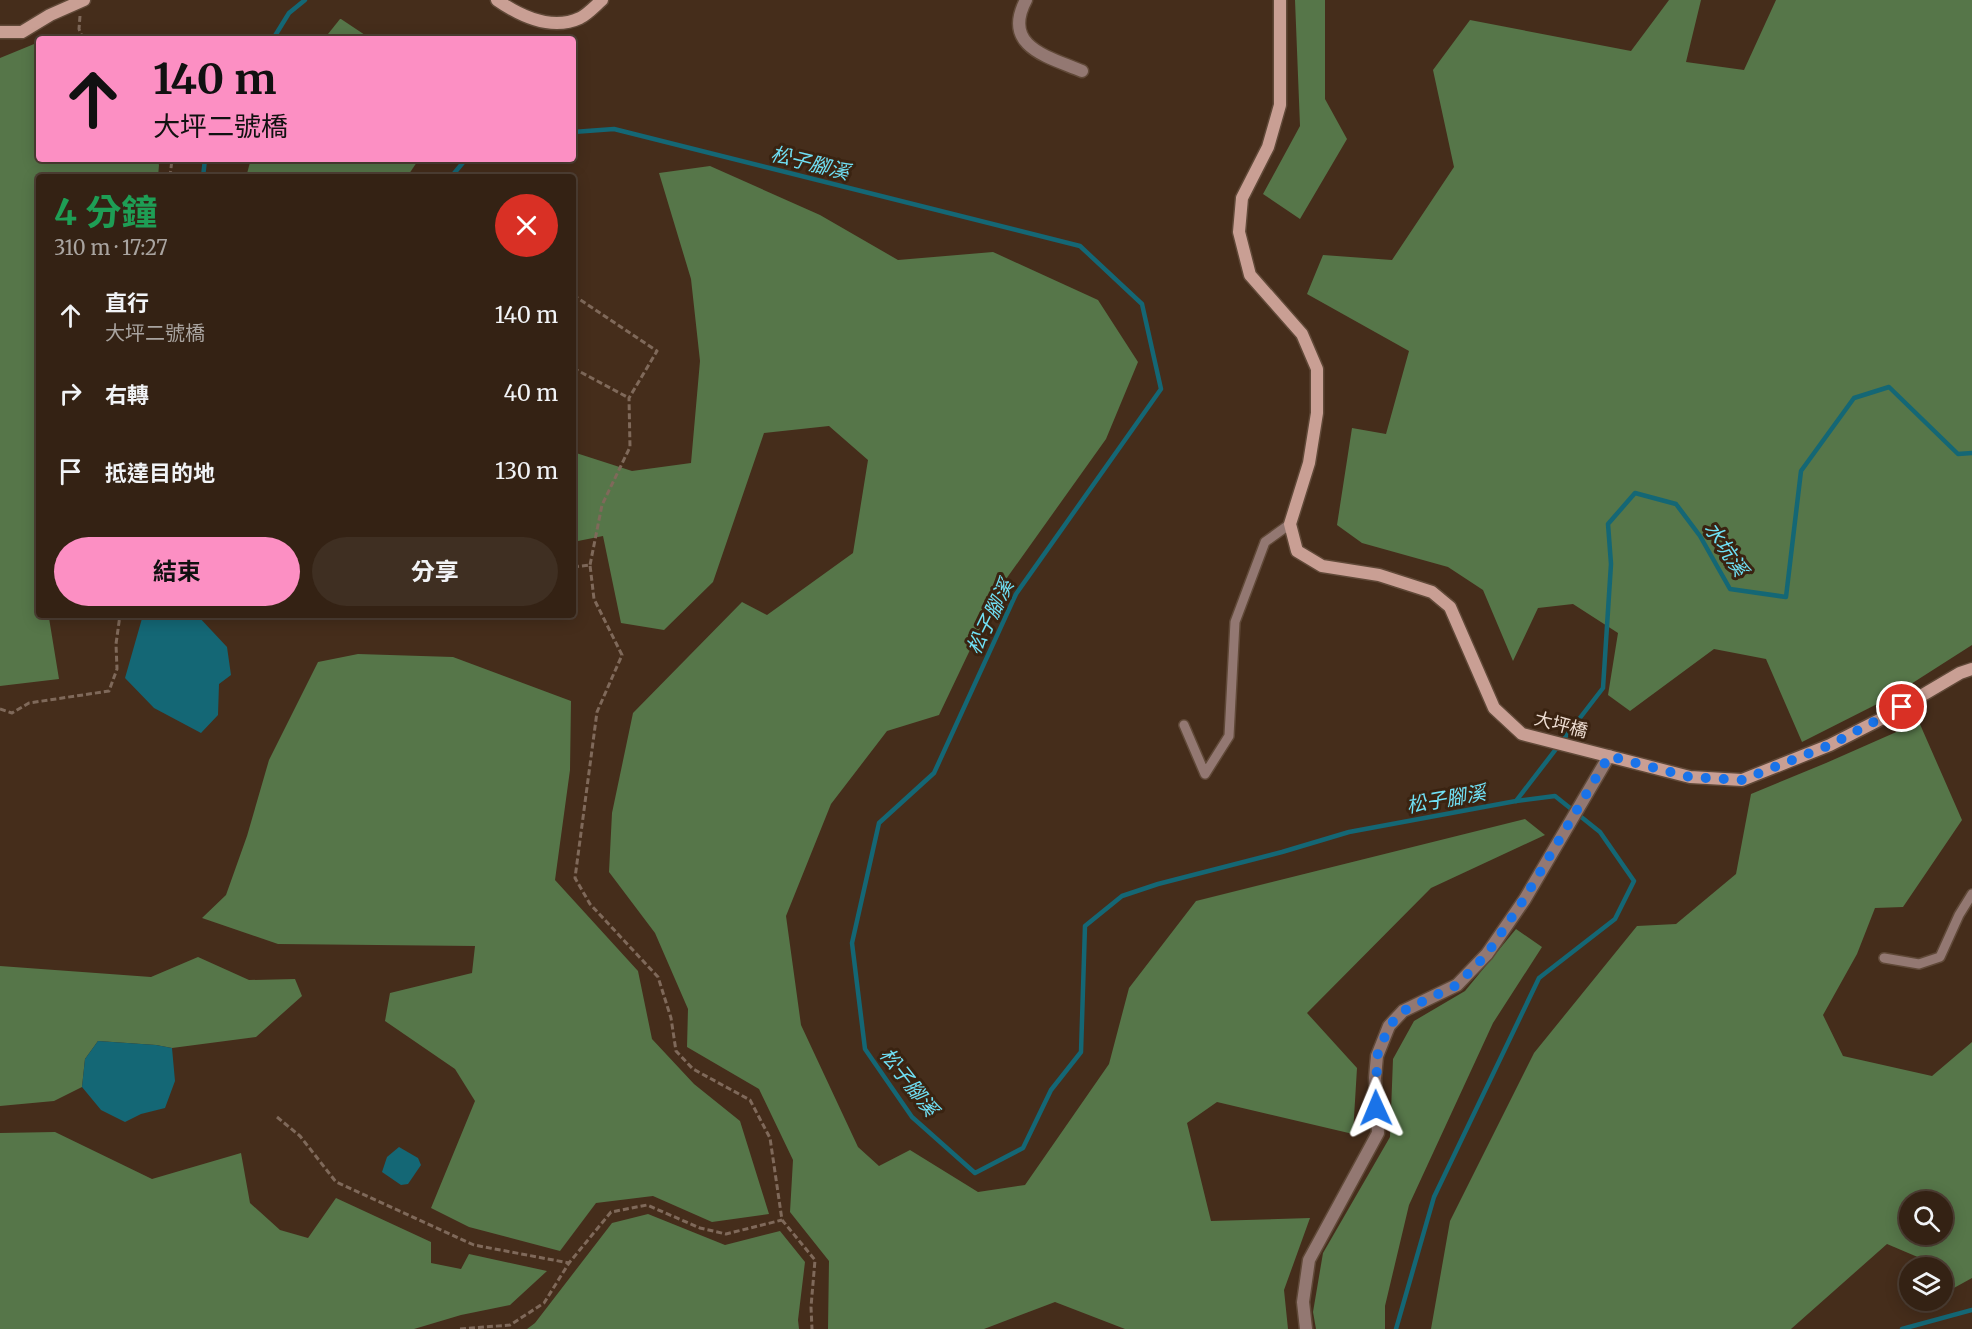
<!DOCTYPE html>
<html lang="zh-TW">
<meta charset="utf-8">
<style>
:root{--surface:#342214;--page:#3f2f22;--text:#f1f3f6;--muted:#a9a4a0;--line:#4e3f34;--accent:#fc8fc3}
body{margin:0;font-family:Merriweather,"Noto Sans TC",serif;background:var(--page);color:var(--text);height:100vh;display:flex;flex-direction:column;font-size:22px;white-space:nowrap}
*{box-sizing:border-box;margin:0}
p{font-size:20px;color:var(--muted)}
.icon{flex:none;width:33px;height:33px;fill:none;stroke:currentColor;stroke-width:2;stroke-linecap:round;stroke-linejoin:round}
.map{position:relative;flex:1;overflow:hidden}
.panel{position:absolute;left:36px;top:174px;width:540px;height:444px;display:flex;flex-direction:column;background:var(--surface);border-radius:6px;box-shadow:0 3px 15px #0003,0 0 0 2px var(--line)}
.panel>*{flex:none}
.guide{position:absolute;left:36px;top:36px;width:540px;height:126px;border-radius:6px;box-shadow:0 3px 15px #0003,0 0 0 2px var(--line);background:#fc8fc3;color:#111;overflow:hidden}
.controls{position:absolute;left:1899px;top:1191px;display:grid;gap:12px}
.controls a{display:grid;place-items:center;width:54px;height:54px;border-radius:50%;background:var(--surface);box-shadow:0 3px 15px #0003,0 0 0 2px var(--line);font-size:30px}
.pin{position:absolute;display:grid;place-items:center;width:51px;height:51px;color:#fff;margin:-26px;border:3px solid #fff;border-radius:50%;box-shadow:0 2px 6px #0007}
.me{position:absolute;width:66px;margin:-33px;rotate:359deg;stroke-linejoin:round;filter:drop-shadow(0 0 4px #0008)}
.turn{display:flex;align-items:center;gap:21px;height:126px;padding:0 18px;font-size:27px}
.turn .icon{width:78px;height:78px;stroke-width:2.5}
.turn b{display:block;font-size:42px;line-height:51px}
.round{display:grid;place-items:center;flex:none;width:63px;height:63px;border-radius:32px;background:var(--page)}
.overview{display:flex;align-items:center;justify-content:space-between;height:102px;padding:0 18px}
h1{font-size:36px;font-weight:700;line-height:45px;color:#1e9e55}
.action{display:flex;gap:12px;margin-top:auto;padding:12px 18px}
.action a{flex:1;height:69px;border-radius:36px;background:var(--accent);color:#111;font-size:24px;font-weight:700;line-height:69px;text-align:center}
.action a+a{background:var(--page);color:var(--text)}
ul{padding:0;list-style:none}
li{display:flex;align-items:center;gap:18px;height:78px;padding:0 18px}
li div{flex:1}
li b{display:block;font-size:22px}
li em{font-style:normal}
.map>svg:first-child{display:block}
.forest{fill:#567649;fill-rule:evenodd}
.water{fill:#146775}
.lines{fill:none;stroke-linecap:round;stroke-linejoin:round}
.stream{stroke:#146775;stroke-width:4.5}
.lane-casing{stroke:#604938;stroke-width:12}
.street-casing{stroke:#604938;stroke-width:15}
.secondary-casing{stroke:#604938;stroke-width:15}
.path{stroke:#7f695a;stroke-width:3;stroke-dasharray:6 3;stroke-linecap:butt}
.lane{stroke:#937872;stroke-width:9}
.street{stroke:#937872;stroke-width:12}
.secondary{stroke:#c99f94;stroke-width:12}
.route{stroke:#1a73e8;stroke-width:10;stroke-dasharray:0 18}
.labels{text-anchor:middle;stroke-width:6;stroke-linejoin:round;paint-order:stroke}
.street-label{font-size:18px;fill:#edddd2;stroke:#3a2311}
.water-label{font-size:20px;font-style:italic;fill:#70e1f6;stroke:#3a2311}
</style>
<div class="map">
<svg width="1972" height="1329" viewBox="0 0 1972 1329">
<rect width="100%" height="100%" fill="#452d1b"/>
<g class="forest">
<polygon points="1295,0 1325,0 1325,99 1347,139 1300,219 1263,194 1300,126"/>
<polygon points="1669,0 1701,0 1686,62 1744,70 1776,0 1972,0 1972,645 1889,698 1802,742 1766,659 1714,649 1630,711 1608,695 1618,633 1573,604 1538,608 1513,661 1483,590 1448,567 1362,543 1337,525 1352,428 1386,434 1409,351 1307,294 1323,255 1392,260 1454,167 1433,70 1470,20 1631,51"/>
<polygon points="340,19 341,19 371,39 324,39"/>
<polygon points="39,42 39,159 157,159 159,165 158,177 39,177 39,615 51,615 49,618 59,679 0,686 0,58"/>
<polygon points="251,159 419,159 407,177 246,177"/>
<polygon points="710,166 820,215 898,260 993,252 1098,300 1138,362 1106,439 999,589 939,715 887,731 831,804 786,916 801,1025 858,1147 879,1166 910,1150 978,1192 1025,1185 1109,1064 1129,988 1196,901 1525,819 1545,835 1431,888 1307,1013 1357,1068 1353,1134 1217,1102 1187,1123 1211,1221 1310,1218 1284,1290 1288,1329 1125,1329 1055,1302 984,1329 828,1329 829,1261 790,1212 793,1160 759,1089 687,1047 688,1009 655,933 609,872 612,813 633,713 742,602 767,615 853,553 868,460 829,426 764,433 713,582 664,630 621,623 603,536 573,542 573,452 632,471 691,463 700,361 691,279 659,173"/>
<polygon points="358,654 453,657 571,701 570,770 555,880 638,971 652,1039 694,1084 740,1121 769,1214 712,1222 653,1196 596,1203 560,1251 469,1227 431,1208 475,1101 455,1069 385,1021 390,993 472,973 475,946 278,944 202,918 226,895 247,836 269,760 318,662"/>
<path d="M1919,722l43,98 -59,87 -28,1 -18,46 -34,61 20,41 89,20 40,-34v236l-29,16 -1,-26 -18,-1 -4,-9 -33,-14 -96,85h-360l19,-108 84,-168 103,-127 39,-2 60,-50 15,-80 75,-31zM1910,1202h32v32h-32z"/>
<polygon points="1516,929 1542,947 1493,1023 1409,1205 1385,1306 1385,1329 1316,1329 1313,1312 1323,1253 1390,1137 1393,1059 1414,1021 1465,991"/>
<polygon points="198,957 249,980 295,979 302,996 256,1037 172,1048 156,1045 98,1041 85,1059 82,1087 54,1101 0,1106 0,966 151,977"/>
<polygon points="55,1132 152,1179 241,1153 250,1203 280,1230 308,1238 336,1198 431,1242 431,1263 461,1269 469,1254 547,1271 510,1305 461,1315 414,1329 0,1329 0,1133"/>
<polygon points="648,1214 725,1245 780,1231 805,1262 798,1320 799,1329 527,1329 535,1323 612,1223"/>
</g>
<g class="water">
<polygon points="143,615 197,615 227,647 231,675 219,684 218,715 201,733 154,708 125,678"/>
<polygon points="98,1041 156,1045 172,1048 175,1081 165,1108 141,1114 125,1122 101,1110 82,1087 85,1059"/>
<polygon points="399,1147 418,1158 421,1165 408,1184 401,1185 382,1172 387,1157"/>
</g>
<g class="lines">
<g class="stream">
<polyline points="273,39 289,13 305,0"/>
<polyline points="573,132 614,129 1080,246 1142,304 1161,389 1016,594 934,773 879,823 852,943 865,1049 912,1117 975,1173 1023,1148 1051,1090 1081,1052 1085,926 1122,896 1158,884 1282,852 1349,832 1516,801 1555,796 1600,832 1634,881 1615,919 1539,978 1434,1197 1396,1329"/>
<polyline points="203,177 205,159"/>
<polyline points="451,177 466,159"/>
<polyline points="1516,801 1603,688 1611,564 1608,524 1635,493 1676,504 1700,536 1730,589 1786,597 1801,471 1854,398 1889,387 1958,454 1972,453"/>
<polyline points="1902,1329 1972,1310"/>
</g>
<defs>
<g id="lane">
<polyline points="1184,725 1205,774 1229,736 1235,622 1265,542 1290,524"/>
<polyline points="1884,958 1919,964 1940,957 1959,915 1972,894"/>
</g>
<g id="street">
<path d="M1026,0c-25,47 23,57 56,71"/>
<polyline points="1306,1329 1303,1302 1309,1260 1378,1133 1375,1078 1377,1056 1389,1026 1403,1011 1457,985 1487,954 1525,899 1609,756"/>
</g>
<g id="secondary">
<path d="M497,0c23,16 55,31 83,18 8,-4 16,-13 22,-18"/>
<polyline points="1280,0 1280,105 1268,147 1242,198 1239,232 1250,275 1302,334 1317,369 1317,413 1309,463 1290,524 1297,551 1322,566 1379,575 1432,592 1450,607 1494,708 1522,734 1690,777 1742,780 1830,745 1887,716 1960,673 1972,669"/>
<polyline points="0,32 22,32 50,15 84,0"/>
</g>
</defs>
<use href="#lane" class="lane-casing"/>
<use href="#street" class="street-casing"/>
<use href="#secondary" class="secondary-casing"/>
<g class="path">
<polyline points="80,16 79,29 83,39"/>
<polyline points="170,177 172,159"/>
<polyline points="573,295 657,351 629,398 630,447 602,505 590,565"/>
<polyline points="573,368 629,398"/>
<polyline points="573,567 590,565 594,599 622,655 597,712 575,878 590,904 658,977 671,1018 676,1051 693,1069 750,1100 770,1138 782,1220 815,1260 811,1307 812,1329"/>
<polyline points="0,709 12,713 29,703 109,691 117,669 116,644 120,615"/>
<polyline points="277,1117 300,1136 336,1182 474,1245 569,1263"/>
<polyline points="460,1329 510,1325 544,1303 569,1263 611,1212 647,1205 700,1228 726,1234 782,1220"/>
</g>
<use href="#lane" class="lane"/>
<use href="#street" class="street"/>
<use href="#secondary" class="secondary"/>
</g>
<g class="lines">
<polyline class="route" points="1376,1108 1377,1056 1389,1026 1403,1011 1457,985 1487,954 1524,899 1609,756 1690,777 1742,780 1830,745 1902,707"/>
</g>
<g class="labels">
<g class="street-label">
<text transform="translate(1561 725) rotate(15)" y="6">大坪橋</text>
</g>
<g class="water-label">
<text transform="translate(810 163) rotate(14)" y="7">松子腳溪</text>
<text transform="translate(1726 549) rotate(56)" y="7">水坑溪</text>
<text transform="translate(990 617) rotate(-64)" y="7">松子腳溪</text>
<text transform="translate(1446 799) rotate(-10)" y="7">松子腳溪</text>
<text transform="translate(909 1082) rotate(52)" y="7">松子腳溪</text>
</g>
</g>
</svg>
<div class="controls">
<a><svg class="icon" aria-label="search" viewBox="0 0 24 24"><circle cx="10" cy="10" r="6"/><path d="M15 15l6 6"/></svg></a>
<a><svg class="icon" aria-label="layers" viewBox="0 0 24 24"><path d="M12 4l9 5-9 5-9-5zM3 14l9 5 9-5"/></svg></a>
</div>
<div class="pin" style="left:1902px;top:707px;background:#d93025"><svg class="icon" aria-label="arrive" viewBox="0 0 24 24"><path d="M6 21V4h12l-3 4 3 4H6"/></svg></div>
<svg class="me" style="left:1376px;top:1108px" viewBox="-20 -20 40 40"><path d="M0-17L14 15 0 8-14 15z" fill="#1a73e8" stroke="#fff" stroke-width="4"/></svg>
<div class="guide">
<div class="turn"><svg class="icon" aria-label="ahead" viewBox="0 0 24 24"><path d="M12 20V5M6 11l6-6 6 6"/></svg><div><b>140 m</b>大坪二號橋</div></div>
</div>
<section class="panel">
<div class="overview"><div><h1>4 分鐘</h1><p>310 m · 17:27</p></div><a class="round" style="background:#d93025;color:#fff"><svg class="icon" aria-label="close" viewBox="0 0 24 24"><path d="M6 6l12 12M18 6L6 18"/></svg></a></div>
<ul>
<li><svg class="icon" aria-label="ahead" viewBox="0 0 24 24"><path d="M12 20V5M6 11l6-6 6 6"/></svg><div><b>直行</b><p>大坪二號橋</p></div><em>140 m</em></li>
<li><svg class="icon" aria-label="right" viewBox="0 0 24 24"><path d="M7 20v-9h11M14 6l5 5-5 5"/></svg><div><b>右轉</b></div><em>40 m</em></li>
<li><svg class="icon" aria-label="arrive" viewBox="0 0 24 24"><path d="M6 21V4h12l-3 4 3 4H6"/></svg><div><b>抵達目的地</b></div><em>130 m</em></li>
</ul>
<div class="action"><a>結束</a><a>分享</a></div>
</section>
</div>
